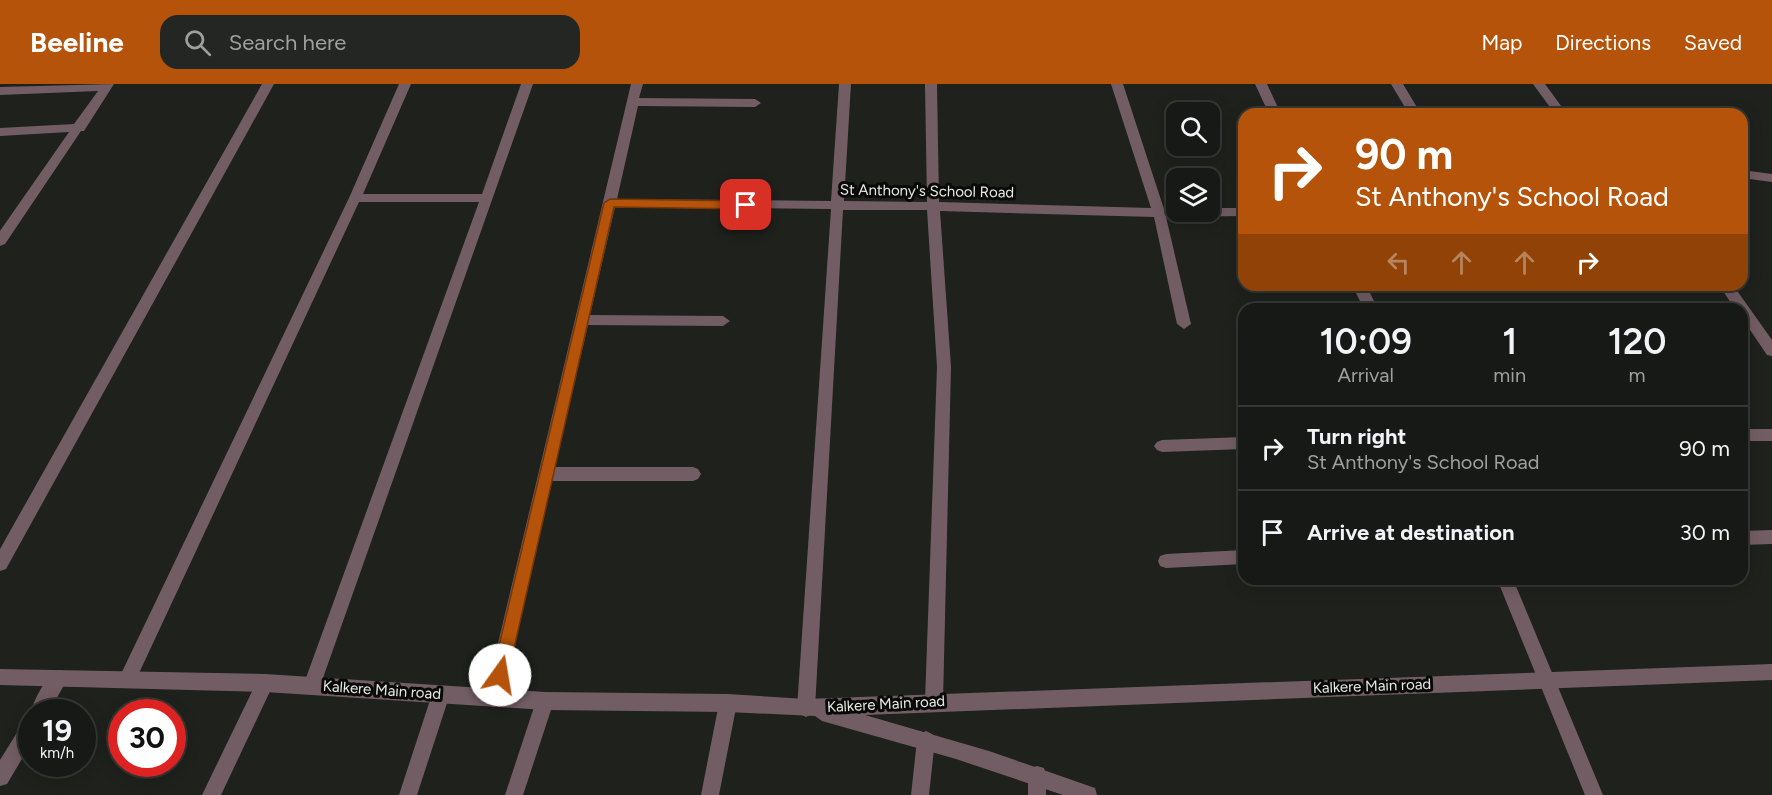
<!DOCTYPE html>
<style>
:root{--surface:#161915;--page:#232622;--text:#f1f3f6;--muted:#9ea0a0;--line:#353834;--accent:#b45309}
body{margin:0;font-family:Figtree,sans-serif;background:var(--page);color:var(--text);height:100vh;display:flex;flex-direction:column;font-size:22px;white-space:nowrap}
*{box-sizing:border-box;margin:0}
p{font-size:20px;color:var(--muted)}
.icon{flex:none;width:33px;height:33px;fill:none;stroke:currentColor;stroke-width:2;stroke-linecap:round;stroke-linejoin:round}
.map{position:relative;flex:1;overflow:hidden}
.side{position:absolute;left:1238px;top:219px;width:510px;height:282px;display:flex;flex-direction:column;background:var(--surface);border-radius:18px;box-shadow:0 3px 15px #0003,0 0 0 2px var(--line)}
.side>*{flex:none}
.banner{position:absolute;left:1238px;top:24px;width:510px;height:183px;border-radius:18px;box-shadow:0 3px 15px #0003,0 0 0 2px var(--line);background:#b45309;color:#fff;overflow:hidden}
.fabs{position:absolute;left:1166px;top:18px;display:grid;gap:12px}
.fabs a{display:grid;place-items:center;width:54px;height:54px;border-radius:12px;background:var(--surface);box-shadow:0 3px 15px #0003,0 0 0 2px var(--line);font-size:30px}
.speed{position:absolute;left:18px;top:615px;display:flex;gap:12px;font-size:30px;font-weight:700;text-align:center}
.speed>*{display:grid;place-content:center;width:78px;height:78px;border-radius:50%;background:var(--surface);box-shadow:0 3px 15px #0003,0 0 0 2px var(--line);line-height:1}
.speed small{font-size:15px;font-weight:400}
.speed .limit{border:9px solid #d22;background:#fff;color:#111}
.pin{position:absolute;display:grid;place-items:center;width:51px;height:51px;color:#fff;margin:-26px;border-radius:12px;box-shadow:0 3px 9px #0006}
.me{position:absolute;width:66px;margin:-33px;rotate:13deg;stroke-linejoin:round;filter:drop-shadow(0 0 4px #0008)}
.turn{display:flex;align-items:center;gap:21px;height:126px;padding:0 18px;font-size:27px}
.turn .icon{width:78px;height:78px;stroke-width:2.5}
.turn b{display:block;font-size:42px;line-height:51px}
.lanes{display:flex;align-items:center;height:57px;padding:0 18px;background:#0003;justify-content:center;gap:30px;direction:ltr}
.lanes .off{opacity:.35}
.eta{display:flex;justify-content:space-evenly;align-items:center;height:102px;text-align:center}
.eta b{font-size:36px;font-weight:600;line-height:42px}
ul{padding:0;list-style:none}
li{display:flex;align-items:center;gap:18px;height:84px;padding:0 18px;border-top:2px solid var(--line)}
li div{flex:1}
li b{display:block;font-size:22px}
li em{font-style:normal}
header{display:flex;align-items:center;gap:36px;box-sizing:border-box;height:84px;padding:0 30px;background:var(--accent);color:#fff}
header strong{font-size:28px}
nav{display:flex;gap:33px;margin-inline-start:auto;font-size:21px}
.search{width:420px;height:54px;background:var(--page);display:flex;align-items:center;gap:15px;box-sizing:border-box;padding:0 21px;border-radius:18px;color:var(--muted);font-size:22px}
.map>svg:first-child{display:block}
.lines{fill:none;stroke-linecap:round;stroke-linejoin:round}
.minor{fill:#735d65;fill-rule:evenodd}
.tertiary{fill:#735d65;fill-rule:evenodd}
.route{fill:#b45309;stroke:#753606;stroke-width:1.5}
.labels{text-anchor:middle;stroke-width:6;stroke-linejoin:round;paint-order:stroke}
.street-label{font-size:15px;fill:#e7e9e6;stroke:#090a08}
</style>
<header>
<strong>Beeline</strong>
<div class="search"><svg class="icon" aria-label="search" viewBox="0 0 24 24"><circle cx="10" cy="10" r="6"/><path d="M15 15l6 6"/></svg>Search here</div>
<nav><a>Map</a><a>Directions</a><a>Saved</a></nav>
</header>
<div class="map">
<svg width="1772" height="711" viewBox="0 0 1772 711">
<rect width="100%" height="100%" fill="#1e211c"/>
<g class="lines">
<g class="minor">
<polygon points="114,0 84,47 81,47 5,160 0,162 0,147 69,48 0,52 0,44 74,40 98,7 0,11 0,3"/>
<polygon points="262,0 274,0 6,485 0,487 0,465"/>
<polygon points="399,0 411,0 363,110 482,110 521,0 533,0 318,608 312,611 306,608 303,602 479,118 359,118 133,602 127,604 121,602 118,596 121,590 349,114"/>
<polygon points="631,0 643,0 639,14 755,15 761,19 755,23 638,22 617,115 831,117 839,0 851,0 844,117 927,118 925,0 937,0 939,118 1151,124 1111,0 1123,0 1164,125 1176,124 1176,128 1209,128 1209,124 1244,124 1244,132 1166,133 1191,240 1184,245 1177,240 1154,133 940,127 951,283 943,617 940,623 934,626 928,623 925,617 937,283 927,126 843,126 815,624 812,630 806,633 800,630 797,624 831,125 615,123 590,231 723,232 730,237 723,242 588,241 555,383 693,383 698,385 701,390 698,395 693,397 552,397 503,614 500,620 494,623 488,620 485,614"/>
<polygon points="1255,0 1267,0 1281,30 1269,30"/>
<polygon points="1391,0 1403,0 1421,30 1409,30"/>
<polygon points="1533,0 1545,0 1567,30 1555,30"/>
<polygon points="1725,26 1733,27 1735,30 1719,30"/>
<polygon points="1742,86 1772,90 1772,98 1742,94"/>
<polygon points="1352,201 1366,201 1378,225 1364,225"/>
<polygon points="1719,201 1733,201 1772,256 1772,272 1767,271 1742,234 1742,225 1735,225"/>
<rect x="1742" y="345" width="30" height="12"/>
<polygon points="1244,353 1244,365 1162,368 1157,366 1154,362 1157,358 1162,356"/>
<polygon points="1772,446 1772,460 1742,461 1742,447"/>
<polygon points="1244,466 1244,480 1166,484 1160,482 1158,477 1160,472 1166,470"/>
<polygon points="1497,495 1513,495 1603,711 1585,711"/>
<path d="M59,586l6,2 3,6 -19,34h-17v30l-25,42 -7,2v-26l26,-42 5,-3 -1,-3c5,-13 16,-37 29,-42z"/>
<polygon points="265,590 271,593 274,599 221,711 202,711 259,593"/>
<polygon points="441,601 447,604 450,610 417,711 399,711 432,610 435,604"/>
<polygon points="545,608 551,611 554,617 523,711 505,711 536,617 539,611"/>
<polygon points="728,610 734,613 737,619 719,711 701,711 719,619 722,613"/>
<polygon points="926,647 932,650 935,656 929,711 911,711 917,656 920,650"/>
<polygon points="1037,682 1044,684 1046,691 1046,711 1028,711 1028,691 1030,684"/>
</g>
<polygon class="tertiary" points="1772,580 1772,596 865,631 989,667 1095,704 1097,711 1063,711 956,675 822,637 815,632 728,628 545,626 265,608 0,601 0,585 265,590 545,608 728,610 806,615"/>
</g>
<polygon class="route" points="610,115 746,117 751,121 746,125 614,123 508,591 505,597 500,599 494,597 492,591 604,119"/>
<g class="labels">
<g class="street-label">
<text transform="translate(927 107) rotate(1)" y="5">St Anthony's School Road</text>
<text transform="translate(1372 602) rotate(-2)" y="5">Kalkere Main road</text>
<text transform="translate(382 606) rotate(4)" y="5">Kalkere Main road</text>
<text transform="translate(886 620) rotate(-3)" y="5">Kalkere Main road</text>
</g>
</g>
</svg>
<div class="fabs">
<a><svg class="icon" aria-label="search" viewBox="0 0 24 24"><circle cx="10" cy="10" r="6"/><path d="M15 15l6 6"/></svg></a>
<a><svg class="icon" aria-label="layers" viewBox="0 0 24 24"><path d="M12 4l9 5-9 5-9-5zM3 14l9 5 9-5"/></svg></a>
</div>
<div class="speed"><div>19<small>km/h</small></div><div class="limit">30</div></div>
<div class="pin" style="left:746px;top:121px;background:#d93025"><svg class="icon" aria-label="arrive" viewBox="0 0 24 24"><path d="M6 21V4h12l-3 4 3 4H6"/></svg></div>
<svg class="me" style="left:500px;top:591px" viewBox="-20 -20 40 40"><circle r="19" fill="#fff"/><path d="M0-13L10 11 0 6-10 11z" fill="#b45309"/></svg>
<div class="banner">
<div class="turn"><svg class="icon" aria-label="right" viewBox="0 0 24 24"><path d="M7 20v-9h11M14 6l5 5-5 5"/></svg><div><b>90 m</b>St Anthony's School Road</div></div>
<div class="lanes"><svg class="icon off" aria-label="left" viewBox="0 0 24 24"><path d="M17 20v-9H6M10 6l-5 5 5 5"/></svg><svg class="icon off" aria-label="ahead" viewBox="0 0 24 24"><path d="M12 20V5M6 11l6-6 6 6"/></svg><svg class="icon off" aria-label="ahead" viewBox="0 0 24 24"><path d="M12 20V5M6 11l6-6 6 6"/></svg><svg class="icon" aria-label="right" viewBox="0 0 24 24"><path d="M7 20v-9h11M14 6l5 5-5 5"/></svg></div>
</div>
<section class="side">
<div class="eta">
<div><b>10:09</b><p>Arrival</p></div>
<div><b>1</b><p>min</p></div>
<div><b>120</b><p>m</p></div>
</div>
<ul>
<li><svg class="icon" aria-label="right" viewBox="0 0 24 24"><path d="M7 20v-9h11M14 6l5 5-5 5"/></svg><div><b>Turn right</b><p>St Anthony's School Road</p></div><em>90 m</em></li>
<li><svg class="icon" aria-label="arrive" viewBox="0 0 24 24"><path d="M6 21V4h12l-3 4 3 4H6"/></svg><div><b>Arrive at destination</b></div><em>30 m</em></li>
</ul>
</section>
</div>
